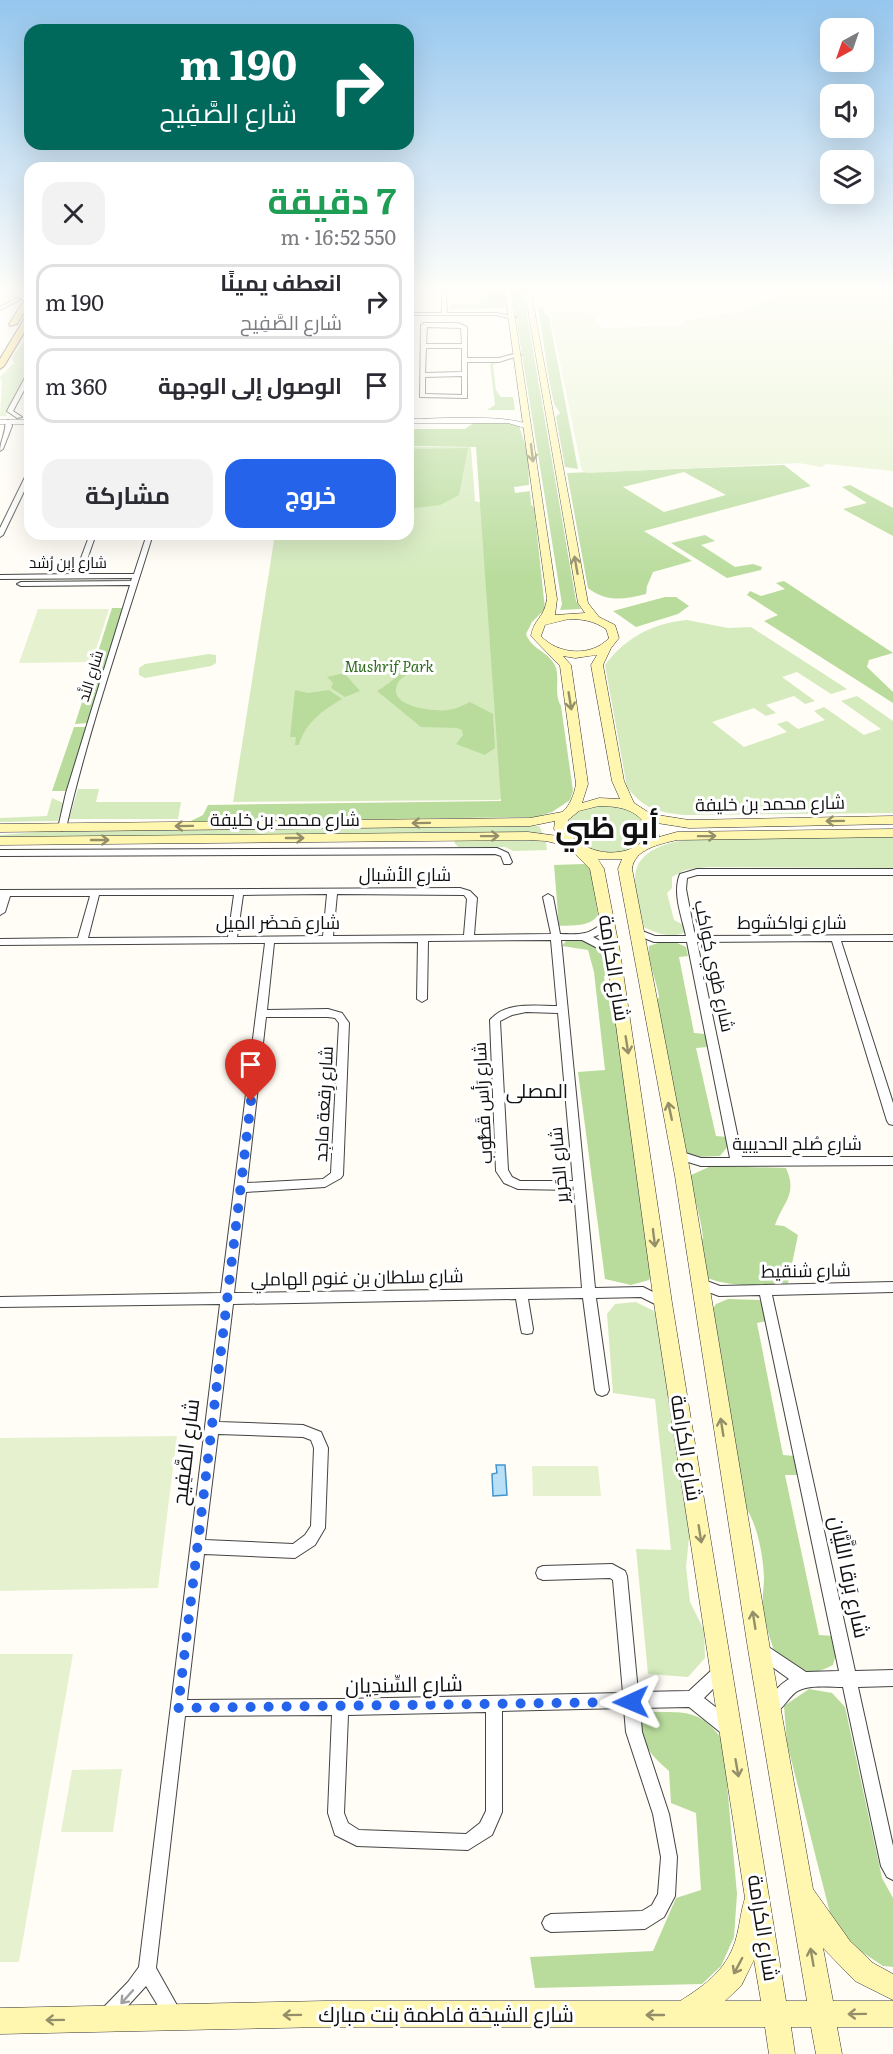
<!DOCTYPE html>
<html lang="ar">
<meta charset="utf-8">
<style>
:root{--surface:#fff;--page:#f2f2f3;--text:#2b2b33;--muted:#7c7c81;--line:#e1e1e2;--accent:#2563eb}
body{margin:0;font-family:Literata,Cairo,serif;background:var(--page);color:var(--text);direction:rtl;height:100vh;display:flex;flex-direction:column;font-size:22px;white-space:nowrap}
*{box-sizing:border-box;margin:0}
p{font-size:20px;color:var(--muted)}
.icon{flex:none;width:33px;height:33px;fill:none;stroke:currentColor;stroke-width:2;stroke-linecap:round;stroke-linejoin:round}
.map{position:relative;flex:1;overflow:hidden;direction:ltr}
.drawer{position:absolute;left:24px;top:162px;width:390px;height:378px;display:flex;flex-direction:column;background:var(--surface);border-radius:18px;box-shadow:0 6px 24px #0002;direction:rtl}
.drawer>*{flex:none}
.top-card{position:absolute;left:24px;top:24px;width:390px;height:126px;border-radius:18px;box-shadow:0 6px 24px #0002;direction:rtl;background:#00695c;color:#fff;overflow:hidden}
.needle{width:39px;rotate:220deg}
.controls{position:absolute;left:820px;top:18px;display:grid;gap:12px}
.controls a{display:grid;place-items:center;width:54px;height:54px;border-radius:12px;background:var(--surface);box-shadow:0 6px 24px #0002;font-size:30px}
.pin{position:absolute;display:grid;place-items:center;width:51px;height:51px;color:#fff;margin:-62px -26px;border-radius:50% 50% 50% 0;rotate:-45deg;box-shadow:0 0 6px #0007}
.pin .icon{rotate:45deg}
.me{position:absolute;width:66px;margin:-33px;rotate:269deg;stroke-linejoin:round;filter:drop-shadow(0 0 4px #0008)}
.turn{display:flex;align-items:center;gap:21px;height:126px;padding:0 18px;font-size:27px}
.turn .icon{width:78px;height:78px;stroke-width:2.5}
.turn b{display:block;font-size:42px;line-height:51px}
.round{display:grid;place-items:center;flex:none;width:63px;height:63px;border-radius:18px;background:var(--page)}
.summary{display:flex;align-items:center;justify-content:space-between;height:102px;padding:0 18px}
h1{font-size:36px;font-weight:700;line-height:45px;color:#1e9e55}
.cta{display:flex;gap:12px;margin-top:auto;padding:12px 18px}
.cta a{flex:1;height:69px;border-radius:18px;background:var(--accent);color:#fff;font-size:24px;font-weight:700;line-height:69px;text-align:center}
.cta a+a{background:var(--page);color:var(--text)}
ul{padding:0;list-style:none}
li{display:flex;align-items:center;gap:18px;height:75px;margin:0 12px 9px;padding:0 6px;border:3px solid var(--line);border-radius:18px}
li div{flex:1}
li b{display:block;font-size:22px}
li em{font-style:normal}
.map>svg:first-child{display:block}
.green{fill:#d5ebbd}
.forest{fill:#b9dc9c;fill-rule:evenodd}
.pitch{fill:#e6f2cf}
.water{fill:#b9e0f7;stroke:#3f96cf;stroke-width:1.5}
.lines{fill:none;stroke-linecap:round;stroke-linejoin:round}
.minor-casing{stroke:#444;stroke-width:2}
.tertiary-casing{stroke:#444;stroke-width:1}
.secondary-casing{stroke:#333;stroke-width:1}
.primary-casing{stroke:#222;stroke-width:2}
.minor{fill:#fff;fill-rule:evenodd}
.tertiary{fill:#fff;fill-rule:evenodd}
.secondary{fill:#fff6b0;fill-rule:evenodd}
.primary{fill:#f9d66b;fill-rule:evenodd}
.oneway{stroke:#948f68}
.oneway2{stroke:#a0a0a0}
.route{stroke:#2563eb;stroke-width:10;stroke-dasharray:0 18}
.labels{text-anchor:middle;stroke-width:6;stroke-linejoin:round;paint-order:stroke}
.far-street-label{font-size:15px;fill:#111;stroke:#fff}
.far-park-label{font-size:15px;font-style:italic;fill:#2f6b1f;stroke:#fff}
.street-label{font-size:18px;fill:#111;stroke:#fff}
.neighbourhood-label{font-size:20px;fill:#111;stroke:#fff}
.near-street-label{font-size:21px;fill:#111;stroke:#fff}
.town-label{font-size:30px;font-weight:bold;fill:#111;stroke:#fff}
</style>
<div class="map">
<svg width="893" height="2054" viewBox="0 0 893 2054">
<rect width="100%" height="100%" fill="#fffdf5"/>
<g class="green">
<polygon points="30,332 30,368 6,416 0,416 2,383 0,377 14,363 12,358"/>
<polygon points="408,447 471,447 475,501 510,510 516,794 498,800 233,802 275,534 408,534"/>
<path d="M687,620l41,8 23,-1 96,62 -16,5 -34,-22 -15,5 33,24 -10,3 -11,-8 -28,9 10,8 -10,3 -12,-8 -42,14 32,25 43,-15 -10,-8 10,-3 11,8 27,-9 -11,-9 10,-4 40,28 17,-6 -40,-28 16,-5 36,25v92l-209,2c-27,-3 -40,-6 -57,-28l-22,-122c20,-27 48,-42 82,-45z"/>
<polygon points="209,654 216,655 216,663 211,666 145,678 139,675 139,668 145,664"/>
<polygon points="78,789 99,789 96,802 181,802 178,819 69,819"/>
<polygon points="52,798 63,803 58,821 0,822 0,818 47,816"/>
<path d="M603,805c18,3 49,8 43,32 -15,17 -48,21 -67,8 -5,-4 -9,-11 -13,-15 1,-21 21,-22 37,-25z"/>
<polygon points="539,826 543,834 496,832 0,838 0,835 39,832"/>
<path d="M893,837v31l-185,-1 -23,3 -13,7v11l-5,5 7,27 10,5 1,7c-13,7 -30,1 -41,-5 -3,-15 -9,-31 -9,-47 -1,-31 36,-39 60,-41z"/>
<polygon points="457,840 538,841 546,842 547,850 513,851 505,847 458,847 454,842"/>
<polygon points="636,1302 658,1313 690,1528 686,1567 690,1602 704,1630 705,1658 688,1677 648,1674 636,1549 671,1550 655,1399 613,1393 607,1314 615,1304"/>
</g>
<g class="forest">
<polygon points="485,292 503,292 506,303 503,308 450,309 451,304 479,304 481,301 479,297 485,297"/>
<polygon points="512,292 523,292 576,601 581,609 560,610 562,604"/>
<polygon points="538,307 543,307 544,313 549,317 578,469 565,467 556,417 560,413 554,404 549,379"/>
<polygon points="496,361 498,362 493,365 496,390 501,397 513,397 515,410 487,410 495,405 490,364"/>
<path d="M475,422h37l7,3 9,30 1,30 -15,2 1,6 15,-2 1,14 3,2 11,102 -13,13 -6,12c5,14 18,16 26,27 11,12 0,31 9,45l12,85 -3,9 -18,12 -16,5 -347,5 14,-7 5,-10 293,-4 -25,-354 -68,-1v-17h57z"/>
<polygon points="468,448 459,495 440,505 408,509 408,449"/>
<path d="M784,465l27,21 -167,45 48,30 -39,11 -6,14 -1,8c-21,5 -39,9 -58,-6l-21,-115zM684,472l42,23 -62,17 -41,-25z"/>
<polygon points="850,485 893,508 893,536 843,509 867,503 842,487"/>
<polygon points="705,535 715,541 701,545 735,567 753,564 762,567 761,570 727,578 671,543"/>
<polygon points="784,581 893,653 869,660 867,667 893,692 893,703 764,621 778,615 747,595 750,591 761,596 785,589 776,583"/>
<polygon points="665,597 676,597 689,606 678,614 636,627 613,611"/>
<polygon points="112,608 123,608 88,723 75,724"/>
<path d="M430,662c-9,11 -27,9 -33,23 -9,22 37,27 51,25 7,-1 14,-4 22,-8l23,12 2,34 -10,7 -29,-11 7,-9 -1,-5 -5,-2 -36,-1 -44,-36c25,-14 22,-26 53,-29z"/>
<polygon points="344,673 360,691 345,697 331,688 333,683 327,677"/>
<path d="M295,690l13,3 21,-3 13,9c-19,11 -37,24 -43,46h-4l1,-8h-6z"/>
<polygon points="74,727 87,727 66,791 52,791"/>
<path d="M584,864l6,2 8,49c-8,12 -25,10 -39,11l-5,-61z"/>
<path d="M570,936c30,-1 33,1 40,30l-6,11 7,31 10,10 32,252 -4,10 -18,5 -26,-6 -27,-207 27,-2 -11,-98 -6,-22 -26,-4z"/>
<path d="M661,942l16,1 9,4 2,9 -9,1 15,76 11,1 3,13 -12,1 20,88 11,1 1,9 -8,10 -23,1 -16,-4 -26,-148 4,-8c-2,-15 -12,-38 -10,-51z"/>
<path d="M711,1166l75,2c12,27 -3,34 -11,57l9,1 14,9 -10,48c-28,2 -54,5 -81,-5l-10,-34 6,-6c-2,-21 -9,-41 -14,-62z"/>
<path d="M728,1299l32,1 6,21 -9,2 26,132 12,1 4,19h-14l34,160 14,1 3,18 -3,11c-25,14 -35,3 -57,-9 -6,-17 -11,-32 -13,-50 -1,-10 1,-19 1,-28 -1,-25 -7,-57 -22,-76l-30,-192 4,-6z"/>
<polygon points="809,1689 832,1693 845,1707 882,1878 893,1898 893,1967 883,1966 859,1950 833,1925 787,1743 784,1706"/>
<path d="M649,1712c37,0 50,-3 74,28l14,154 -3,43 -13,29 -19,18 -167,4 -5,-31 123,-6 23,-53 25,-8 -5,-77 -25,-10 -2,-32c-20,-18 -25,-24 -30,-50z"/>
</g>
<g class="pitch">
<polygon points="790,292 893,292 893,471 826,464 821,467 799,463 588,473 582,471 550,312 585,312 593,315 597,324 601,328 679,326 684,321 738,312"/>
<polygon points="38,609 109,609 92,662 19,663"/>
<polygon points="177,1436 158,1588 0,1591 0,1438"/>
<polygon points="532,1466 598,1466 601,1496 533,1496"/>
<polygon points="0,1654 73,1654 19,1962 0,1962"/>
<polygon points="122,1769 113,1832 61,1832 72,1770"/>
</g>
<polygon class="water" points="496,1465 505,1465 507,1495 493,1496 492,1474 497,1473"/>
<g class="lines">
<defs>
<g id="minor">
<polygon points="442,292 446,292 447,313 496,313 516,317 513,319 496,315 408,315 408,313 442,313"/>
<polygon points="17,298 21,299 0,310 0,307"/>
<path d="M458,323l9,4v31h32l19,-5 3,2 -22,7h-32v36l-47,-1 1,-72 3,-2zM427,327l34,1 1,16h-36zM426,348h36v24l-37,1zM462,376v19l-37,-1v-17z"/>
<polygon points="30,372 30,379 13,411 22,417 17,418 7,411 27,374"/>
<path d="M8,420l3,2 1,4 -9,23 -3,2c0,-10 7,-21 5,-29z"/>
<polygon points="30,471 30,479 3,535 0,537 0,528 27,473"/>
<path d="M90,534h6l-14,40h52l13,-40h6c-30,97 -64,194 -87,294l-4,3 -4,-3 8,-35 64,-208 -109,1 -4,-2 4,-2 110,-1 1,-3 -132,1v-4l75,-1z"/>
<polygon points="497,848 508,853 512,862 510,864 504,864 501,856 495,854 0,856 0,850"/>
<path d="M697,869h196v6h-196l-10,3 -1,11 9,47 198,-1v6h-52l52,162v22l-4,-1 -2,-3 -55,-180 -135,1 45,215h151v8l-192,1 -26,-8 -2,-3 2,-3 4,-1 22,7h29l-43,-216h-33l-20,-8 -2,-2 5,-3 18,7h31c-4,-19 -14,-43 -6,-62z"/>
<path d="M460,888l10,3 7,7 -3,37 77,-1 -8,-37 5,-3 5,3 7,37c8,0 17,1 25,-1 10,-2 17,-12 26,-11l2,2 -12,10 -8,3 24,13 1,2 -1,2h-8l-27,-14h-21l34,348 48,-1 24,12 2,4 -2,4 -4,1 -22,-11 -45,1 13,92 -2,4 -5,2 -5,-2 -2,-4 -12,-92 -55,1 5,30 -1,4 -5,1 -5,-1 -1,-4 -5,-30 -283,5 -14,118 84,3 18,7 7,16 -3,80 -10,17 -20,13 -91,-4 -17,146 153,-1 283,-6 -10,-113 -3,-2 -67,2 -5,-2 -2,-5 2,-5 5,-2 69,-2 13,7 2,5 11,116 51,-1 26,-24 5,-3 5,3 3,5 -3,5 -21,21 28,22 2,6 -2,6 -6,2 -6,-2 -31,-25 -49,1 2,24 27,82 8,43 -2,39 -11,21 -19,12 -94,3 -6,-3 -3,-6 3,-6 6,-3 91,-3 10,-6 6,-11 3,-37 -8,-43 -27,-82 -2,-24 -122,3v101l-10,23 -24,15 -111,-4 -22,-11 -7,-22 4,-98 -147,1 -29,252 27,48 -3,6 -6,3 -6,-3 -22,-36 -32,35 -6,3 -6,-3 -3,-6 3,-6 26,-27 11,-15 81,-663 -220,3v-10l221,-4 44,-350 -265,2v-6l78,-1 12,-42h-80l-5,16 -5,3v-25zM327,894l-4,42 -86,1 6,-42zM337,894l127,1 3,4 -3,36 -131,1zM99,895h135l-6,42 -140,1zM551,940l6,66c-22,0 -51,-5 -67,14l6,151 8,12 14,6 56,1 8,98 -348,5 12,-101 79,-5 16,-9 2,-3 6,-152 -7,-10 -14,-4 -61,1 7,-67 144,-1 -1,57 5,3 5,-3 1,-58zM526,1012l32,1 15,168h-53l-8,-4 -4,-7 -8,-149 12,-6zM266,1017h62l7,1 4,5 -8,150 -8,6 -76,4zM218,1434l85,3 8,3 3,8 -3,78 -6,9 -12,9 -88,-4zM486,1712v99l-6,12 -14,11 -107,-4 -11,-7 -4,-10 4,-98z"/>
<path d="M699,1278l21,8 173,-4v10l-121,3 83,376 38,-1v16l-35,1 35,159v34l-6,-3 -6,-11 -38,-179c-14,0 -35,-3 -47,5 -9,7 -13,18 -24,23l-6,-2 -2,-6c4,-10 16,-23 25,-28l-32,-23 -3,-5 3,-5 5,-3 5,3 39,26 33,-1 -79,-376 -41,1 -24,-9 -2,-4 2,-4z"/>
</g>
<g id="tertiary">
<path d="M408,419c25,0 107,-6 124,8l-4,2 -20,-6h-100z"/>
<rect x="0" y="420" width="30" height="4"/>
</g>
<path id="secondary" d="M505,292h6l46,307 -2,16 30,-2 -7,-10 -53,-311h6l57,311 11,14 16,8 4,13 -8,10 -8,17 21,116 10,22 17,11 38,6 204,-4v8l-204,4 -32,-5 2,14 18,-5 216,-3v8l-216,3c-17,4 -43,9 -45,29l59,307 79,473 43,240 37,52 23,22 20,11v26l-38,-19 -32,-33 10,53h60v26h-56l5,27h-26l-5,-27h-20l4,27h-26l-4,-27h-440l-325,7v-26l325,-7h355c27,-17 49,-33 57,-66 3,-12 4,-25 8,-37l-91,-595 -48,-351 -16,-83 -23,-23 -21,-5 -18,-1 -528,5v-8l528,-5 30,4 -4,-7 1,-8 -25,5 -530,6v-8l530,-6 32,-6c8,-6 12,-17 14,-28l-16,-118 -29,-30c3,-18 13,-17 16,-37zM569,619c14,0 25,2 37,10l3,9c-17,19 -51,17 -68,-2l4,-11zM597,655l-6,10 21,116 8,18 -21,-1 -17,5 6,-19 -17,-119 -8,-9 12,2zM599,806c19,0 39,3 48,22l-2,11c-21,22 -63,16 -78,-10l1,-9 11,-9zM598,859h24l-4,10 57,307 73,473 59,352h-21l-114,-698 -52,-351 -16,-83zM754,1960l7,41h-36l16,-15z"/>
<g id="primary">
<polygon points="30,296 30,304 17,324 10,326 9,324 26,298"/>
<polygon points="30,314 30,323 4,366 0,369 0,359 26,316"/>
</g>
</defs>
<use href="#minor" class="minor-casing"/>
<use href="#tertiary" class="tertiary-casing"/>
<use href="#secondary" class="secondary-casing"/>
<use href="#primary" class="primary-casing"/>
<use href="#minor" class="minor"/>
<use href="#tertiary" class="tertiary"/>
<use href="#secondary" class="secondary"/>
<use href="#primary" class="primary"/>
</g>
<defs><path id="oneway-shaft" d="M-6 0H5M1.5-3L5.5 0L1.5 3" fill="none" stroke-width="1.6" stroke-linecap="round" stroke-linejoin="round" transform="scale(1.5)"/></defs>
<g class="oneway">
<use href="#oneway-shaft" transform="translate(532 453) rotate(83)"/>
<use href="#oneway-shaft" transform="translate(576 565) rotate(-100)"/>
<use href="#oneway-shaft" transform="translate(570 701) rotate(81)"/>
<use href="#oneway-shaft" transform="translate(835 821) rotate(179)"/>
<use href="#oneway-shaft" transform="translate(421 823) rotate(179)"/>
<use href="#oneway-shaft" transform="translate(184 826) rotate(179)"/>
<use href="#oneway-shaft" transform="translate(490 836) rotate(-1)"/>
<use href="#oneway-shaft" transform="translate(707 836) rotate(-1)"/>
<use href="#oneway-shaft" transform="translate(295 838)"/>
<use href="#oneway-shaft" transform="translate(100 840)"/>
<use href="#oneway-shaft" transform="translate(627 1045) rotate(81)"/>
<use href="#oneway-shaft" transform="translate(670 1111) rotate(-102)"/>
<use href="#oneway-shaft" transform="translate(654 1238) rotate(83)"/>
<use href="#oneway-shaft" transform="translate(722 1427) rotate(-99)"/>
<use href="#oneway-shaft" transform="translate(700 1534) rotate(81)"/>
<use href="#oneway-shaft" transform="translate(754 1620) rotate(-99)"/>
<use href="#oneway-shaft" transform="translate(737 1768) rotate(80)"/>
<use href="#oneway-shaft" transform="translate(812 1957) rotate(-100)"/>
<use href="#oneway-shaft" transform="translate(738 1966) rotate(118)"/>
<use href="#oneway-shaft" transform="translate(857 2014) rotate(179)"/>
<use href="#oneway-shaft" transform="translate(292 2015) rotate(179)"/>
<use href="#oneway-shaft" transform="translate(655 2015) rotate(180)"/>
<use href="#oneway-shaft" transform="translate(55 2020) rotate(179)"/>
</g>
<use class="oneway2" href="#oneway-shaft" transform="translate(127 1997) rotate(132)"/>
<linearGradient id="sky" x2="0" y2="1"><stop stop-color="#95c6ee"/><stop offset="0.5" stop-color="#fffefa"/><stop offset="1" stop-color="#fffefa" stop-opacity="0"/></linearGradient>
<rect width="893" height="579" fill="url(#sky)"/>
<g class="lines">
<polyline class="route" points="251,1101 178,1708 631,1702"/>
</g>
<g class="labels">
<g class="far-street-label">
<text x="68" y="568">شارع إبن رُشد</text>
<text transform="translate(91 676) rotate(-73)" y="5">شارع النَّد</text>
</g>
<g class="far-park-label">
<text x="389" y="672">Mushrif Park</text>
</g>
<g class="street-label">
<text transform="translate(770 804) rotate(-1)" y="6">شارع محمد بن خليفة</text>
<text x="285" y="826">شارع محمد بن خليفة</text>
<text x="405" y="881">شارع الأشبال</text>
<text x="278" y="929">شارع مَحضَر المِيل</text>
<text x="792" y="929">شارع نواكشوط</text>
<text transform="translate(714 966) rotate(78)" y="6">شارع طَوِي كِواكِب</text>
<text transform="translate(483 1103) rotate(-93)" y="6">شارع رَأس قَطُّوب</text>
<text transform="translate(324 1104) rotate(-87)" y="6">شارع رِقعة ماجِد</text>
<text x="797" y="1150">شارع صُلح الحديبية</text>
<text transform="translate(559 1165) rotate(-95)" y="6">شارع الحَرِير</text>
<text transform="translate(806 1271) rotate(-1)" y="6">شارع شنقيط</text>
<text transform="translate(357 1278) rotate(-1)" y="6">شارع سلطان بن غنوم الهاملي</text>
</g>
<g class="neighbourhood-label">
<text x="537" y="1098">المصلى</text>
</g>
<g class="near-street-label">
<text transform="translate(614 968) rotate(81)" y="7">شارع الكرامة</text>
<text transform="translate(686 1448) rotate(81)" y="7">شارع الكرامة</text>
<text transform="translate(186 1452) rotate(-83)" y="7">شارع الصَّفِيح</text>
<text transform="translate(849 1577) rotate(78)" y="7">شارع بَرقا اللَّيَّان</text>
<text transform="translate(404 1685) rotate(-1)" y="7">شارع السِّندِيان</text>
<text transform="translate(763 1928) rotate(81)" y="7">شارع الكرامة</text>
<text x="446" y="2022">شارع الشيخة فاطمة بنت مبارك</text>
</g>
<g class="town-label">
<text x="607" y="838">أبو ظبي</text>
</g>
</g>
</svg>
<div class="controls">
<a><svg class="needle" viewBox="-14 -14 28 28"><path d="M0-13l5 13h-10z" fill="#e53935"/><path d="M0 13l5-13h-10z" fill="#7c7c81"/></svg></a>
<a><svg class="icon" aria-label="sound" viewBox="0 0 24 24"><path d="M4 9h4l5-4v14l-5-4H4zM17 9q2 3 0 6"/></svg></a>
<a><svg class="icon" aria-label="layers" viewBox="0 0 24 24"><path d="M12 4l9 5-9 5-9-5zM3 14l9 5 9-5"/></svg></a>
</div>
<div class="pin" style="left:251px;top:1101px;background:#d93025"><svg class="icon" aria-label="arrive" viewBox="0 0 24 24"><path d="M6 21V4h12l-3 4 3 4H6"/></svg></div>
<svg class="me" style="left:631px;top:1702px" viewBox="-20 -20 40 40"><path d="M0-17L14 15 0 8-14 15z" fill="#2563eb" stroke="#fff" stroke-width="4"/></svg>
<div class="top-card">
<div class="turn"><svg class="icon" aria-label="right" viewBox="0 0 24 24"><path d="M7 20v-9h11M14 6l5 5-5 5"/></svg><div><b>190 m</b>شارع الصَّفِيح</div></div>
</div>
<section class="drawer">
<div class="summary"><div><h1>7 دقيقة</h1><p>550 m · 16:52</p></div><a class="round"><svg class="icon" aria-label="close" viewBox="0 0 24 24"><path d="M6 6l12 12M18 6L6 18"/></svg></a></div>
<ul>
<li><svg class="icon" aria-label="right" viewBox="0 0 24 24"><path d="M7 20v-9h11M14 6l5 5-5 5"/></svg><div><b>انعطف يمينًا</b><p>شارع الصَّفِيح</p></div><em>190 m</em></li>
<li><svg class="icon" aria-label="arrive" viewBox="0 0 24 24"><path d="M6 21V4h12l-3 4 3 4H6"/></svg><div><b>الوصول إلى الوجهة</b></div><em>360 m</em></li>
</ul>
<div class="cta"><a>خروج</a><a>مشاركة</a></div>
</section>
</div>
